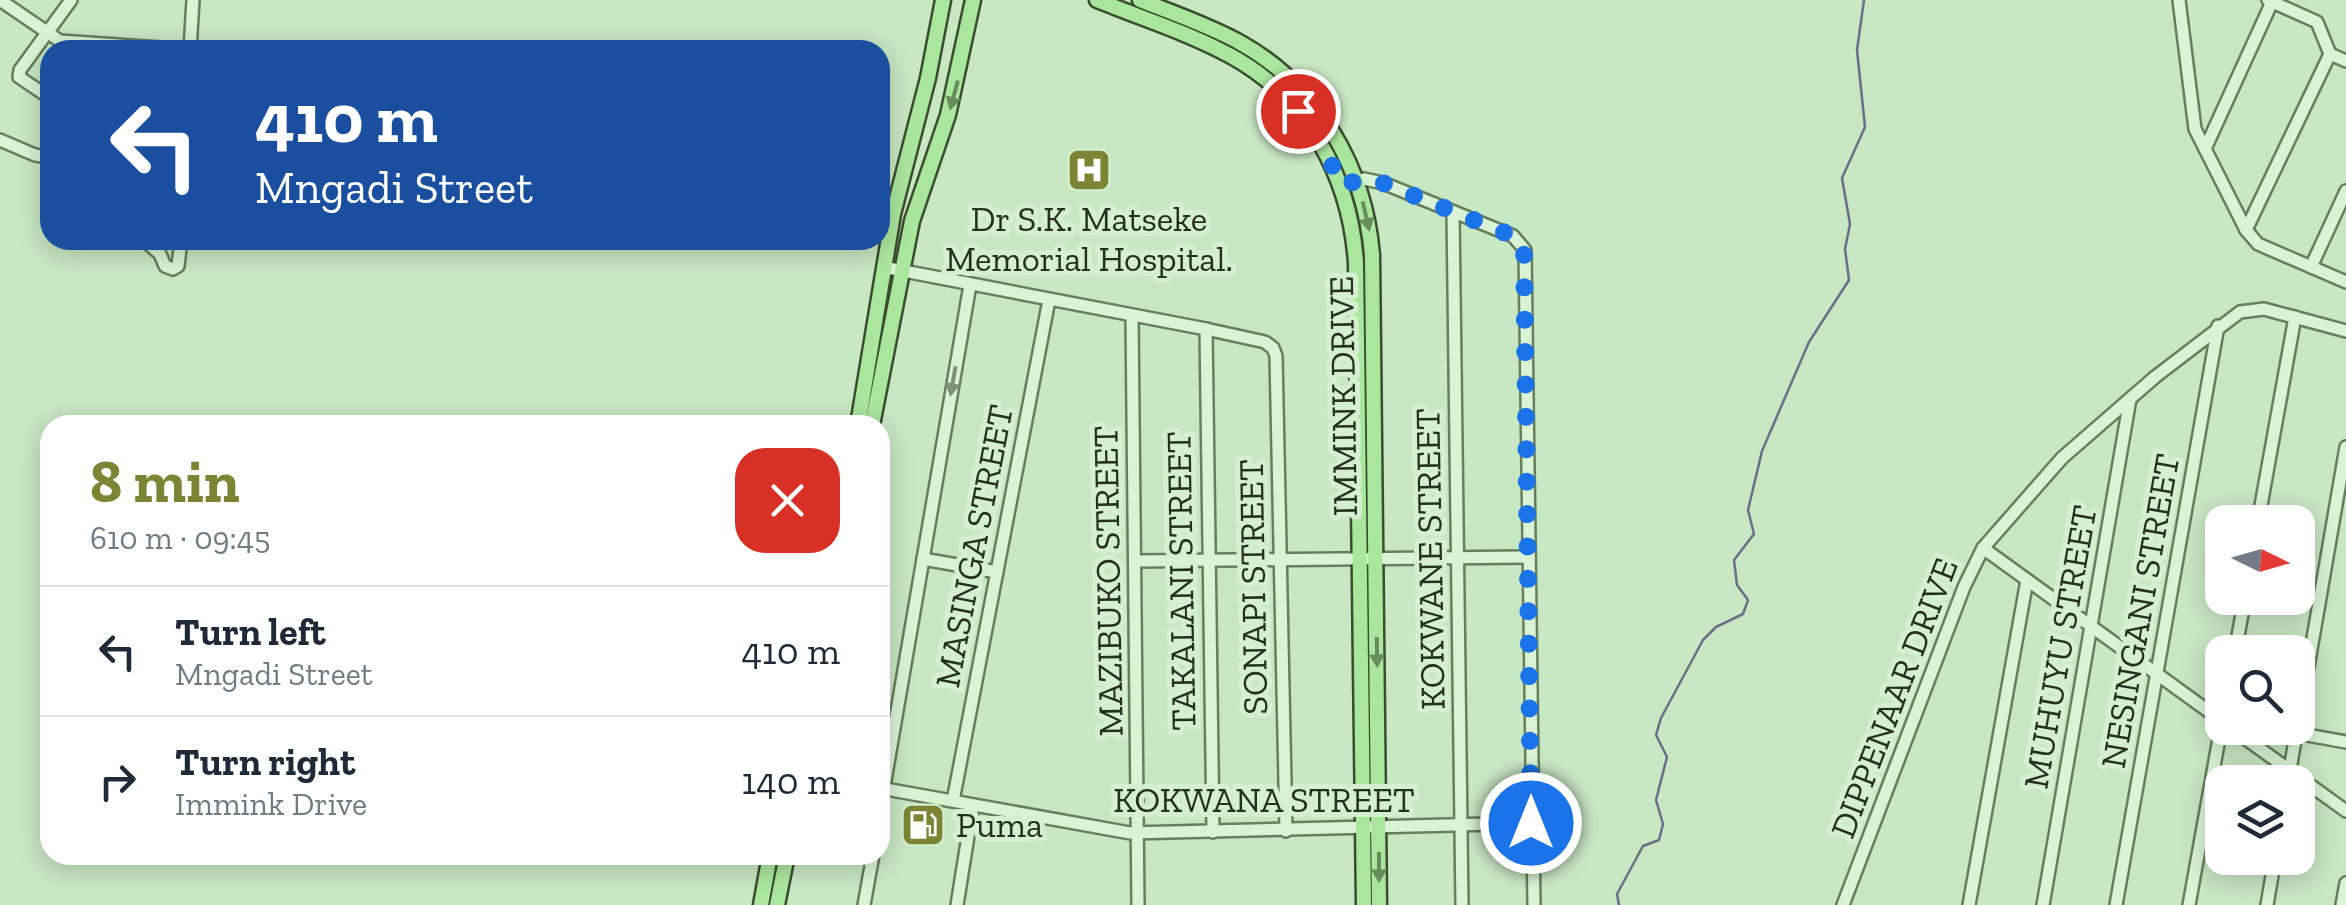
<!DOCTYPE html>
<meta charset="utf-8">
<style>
:root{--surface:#fff;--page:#f2f2f3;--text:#1f2937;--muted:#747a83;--line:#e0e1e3;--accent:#7a8634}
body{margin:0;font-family:"Zilla Slab",serif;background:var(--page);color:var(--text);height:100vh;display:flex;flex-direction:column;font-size:38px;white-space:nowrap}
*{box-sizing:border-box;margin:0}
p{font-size:32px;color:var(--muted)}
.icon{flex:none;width:55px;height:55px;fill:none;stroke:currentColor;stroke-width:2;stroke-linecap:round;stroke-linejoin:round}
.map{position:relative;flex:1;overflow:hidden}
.side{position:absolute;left:40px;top:415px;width:850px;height:450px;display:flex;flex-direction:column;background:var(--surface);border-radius:30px;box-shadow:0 5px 25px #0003}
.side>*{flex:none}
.top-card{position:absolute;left:40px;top:40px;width:850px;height:210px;border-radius:30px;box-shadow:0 5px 25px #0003;background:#1a4fa0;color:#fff;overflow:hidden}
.needle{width:65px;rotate:95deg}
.tools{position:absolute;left:2205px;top:505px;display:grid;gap:20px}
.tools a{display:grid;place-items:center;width:110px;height:110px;border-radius:20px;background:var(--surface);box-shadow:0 5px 25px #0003;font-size:50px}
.pin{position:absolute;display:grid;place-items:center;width:85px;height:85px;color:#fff;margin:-42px;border:5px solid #fff;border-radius:50%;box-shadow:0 2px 10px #0007}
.me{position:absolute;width:110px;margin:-55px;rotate:0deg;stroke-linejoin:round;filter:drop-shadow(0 0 8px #0008)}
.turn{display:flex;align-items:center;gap:35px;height:210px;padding:0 50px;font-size:45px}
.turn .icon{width:130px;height:130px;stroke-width:2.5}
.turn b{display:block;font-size:70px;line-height:85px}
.round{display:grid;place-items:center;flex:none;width:105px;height:105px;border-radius:30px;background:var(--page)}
.headline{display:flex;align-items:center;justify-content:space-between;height:170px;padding:0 50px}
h1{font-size:60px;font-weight:800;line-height:75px;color:var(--accent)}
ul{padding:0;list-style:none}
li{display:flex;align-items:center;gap:30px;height:130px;padding:0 50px;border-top:2px solid var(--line)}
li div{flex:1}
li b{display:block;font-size:38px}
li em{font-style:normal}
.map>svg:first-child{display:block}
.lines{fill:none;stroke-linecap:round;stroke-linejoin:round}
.stream{stroke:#6d6f87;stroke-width:2.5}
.minor-casing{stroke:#677f5c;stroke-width:16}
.major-casing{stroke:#3b4d30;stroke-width:19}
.minor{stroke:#d9f3d4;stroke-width:11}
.major{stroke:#abe69f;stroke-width:14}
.oneway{fill:#688c5e}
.oneway2{fill:#7f9279}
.route{stroke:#1a73e8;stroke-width:18;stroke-dasharray:0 32.4}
.labels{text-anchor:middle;stroke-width:10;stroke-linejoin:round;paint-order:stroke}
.poi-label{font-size:35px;fill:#25311e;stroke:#d5f0d1}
.street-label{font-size:35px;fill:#25311e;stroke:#d5f0d1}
</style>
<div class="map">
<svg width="2346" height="905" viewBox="0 0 2346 905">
<rect width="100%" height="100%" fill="#c8e7c3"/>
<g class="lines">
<polyline class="stream" points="1619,905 1617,894 1643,846 1659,840 1663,824 1656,800 1667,757 1656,735 1661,718 1703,640 1716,627 1743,614 1748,600 1737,585 1734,560 1754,534 1748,510 1762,451 1809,342 1849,280 1845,249 1850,224 1842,178 1865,127 1857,50 1864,0"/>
<defs>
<g id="minor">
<polyline points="0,0 60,41 190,50"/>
<polyline points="2179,0 2195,129 2246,230 2258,244 2346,282"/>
<polyline points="2268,0 2317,22 2330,54"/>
<polyline points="190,50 193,0"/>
<polyline points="2330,54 2346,61"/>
<polyline points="50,98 19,77 20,70 71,0"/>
<polyline points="0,140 35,155 50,157"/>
<polyline points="2205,149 2272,2"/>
<polyline points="1341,185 1364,179 1383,183 1513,236 1525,250 1534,905"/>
<polyline points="1453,212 1462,905"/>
<polyline points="2246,230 2330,54"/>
<polyline points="144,240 160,254 165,266 173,269 178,266 181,240"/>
<polyline points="883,267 1206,329 1265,342 1273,348 1276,356 1286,831"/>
<polyline points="2311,267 2346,191"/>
<polyline points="1132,316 1138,905"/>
<polyline points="1206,329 1213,832"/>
<polyline points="2258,522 2295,317"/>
<polyline points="1983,548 2222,721"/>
<polyline points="923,559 997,572"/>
<polyline points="1136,561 1529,557"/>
<polyline points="2235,652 2245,598"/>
<polyline points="2298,725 2346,447"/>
<polyline points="2231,728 2346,811"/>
<polyline points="2296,733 2346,742"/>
<polyline points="2288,782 2297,728"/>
<polyline points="880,788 1130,833 1531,823"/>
<polyline points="953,801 1049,300"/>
<polyline points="880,810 970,285"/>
<polyline points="864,905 873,855"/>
<polyline points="957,905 973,805"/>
<polyline points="1843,905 1964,587 1983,548 2062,458 2155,377 2240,312 2264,309 2346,331"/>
<polyline points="1969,905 2027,580"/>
<polyline points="2043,905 2130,399"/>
<polyline points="2116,905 2218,326"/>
<polyline points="2189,905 2222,722"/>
<polyline points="2267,905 2275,858"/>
<polyline points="2342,905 2346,883"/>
</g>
<g id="major">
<path d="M1097,0c44,18 92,33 134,56 77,42 119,121 125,207l8,642"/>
<path d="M1140,0c33,13 68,25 99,42 78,43 126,125 133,213l7,650"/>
<polyline points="858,425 893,214 928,78 943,0"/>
<polyline points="872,425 912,221 948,115 973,0"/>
<polyline points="761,905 770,855"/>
<polyline points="777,905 787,855"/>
</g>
</defs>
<use href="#minor" class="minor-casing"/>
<use href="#major" class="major-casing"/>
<use href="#minor" class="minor"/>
<use href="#major" class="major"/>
</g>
<defs><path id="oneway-solid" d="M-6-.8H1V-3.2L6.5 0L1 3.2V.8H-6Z" transform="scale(2.5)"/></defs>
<g class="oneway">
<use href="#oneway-solid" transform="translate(954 95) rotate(105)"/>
<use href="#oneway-solid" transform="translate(1366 216) rotate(77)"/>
<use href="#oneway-solid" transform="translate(1377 652) rotate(89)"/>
<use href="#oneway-solid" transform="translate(1379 867) rotate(90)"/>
</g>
<use class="oneway2" href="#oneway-solid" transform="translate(953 381) rotate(100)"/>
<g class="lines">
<polyline class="route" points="1298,111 1323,147 1342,185 1364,179 1383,183 1513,236 1524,250 1531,823"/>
</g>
<defs>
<symbol id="hospital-square" viewBox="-11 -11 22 22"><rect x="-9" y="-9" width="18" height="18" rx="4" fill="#7a8634" stroke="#d5f0d1"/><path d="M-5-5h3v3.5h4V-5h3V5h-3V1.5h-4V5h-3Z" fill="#fff"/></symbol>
<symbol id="fuel-square" viewBox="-11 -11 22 22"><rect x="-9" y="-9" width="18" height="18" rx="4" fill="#7a8634" stroke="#d5f0d1"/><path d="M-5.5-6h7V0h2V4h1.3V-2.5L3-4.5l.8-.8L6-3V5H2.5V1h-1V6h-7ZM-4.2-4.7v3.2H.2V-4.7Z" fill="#fff"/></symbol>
</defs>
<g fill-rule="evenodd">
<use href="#hospital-square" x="1064" y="145" width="50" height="50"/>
<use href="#fuel-square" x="898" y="800" width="50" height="50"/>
</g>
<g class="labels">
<g class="poi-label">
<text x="1089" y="231">Dr S.K. Matseke<tspan x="1089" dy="40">Memorial Hospital.</tspan></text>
<text x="956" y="837" text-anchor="start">Puma</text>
</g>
<g class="street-label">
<text transform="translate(1343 396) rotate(-91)" y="12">IMMINK DRIVE</text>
<text transform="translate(974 546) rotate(-79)" y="12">MASINGA STREET</text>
<text transform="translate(1430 559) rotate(-91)" y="12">KOKWANE STREET</text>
<text transform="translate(1108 581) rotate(-91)" y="12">MAZIBUKO STREET</text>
<text transform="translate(1181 581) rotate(-91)" y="12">TAKALANI STREET</text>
<text transform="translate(1253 587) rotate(-91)" y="12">SONAPI STREET</text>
<text transform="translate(2140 611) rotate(-80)" y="12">NESINGANI STREET</text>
<text transform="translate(2060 647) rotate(-80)" y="12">MUHUYU STREET</text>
<text transform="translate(1894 698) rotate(-69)" y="12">DIPPENAAR DRIVE</text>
<text x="1264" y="812">KOKWANA STREET</text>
</g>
</g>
</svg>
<div class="tools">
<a><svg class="needle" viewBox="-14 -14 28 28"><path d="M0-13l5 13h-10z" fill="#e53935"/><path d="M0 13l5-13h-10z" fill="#747a83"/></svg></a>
<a><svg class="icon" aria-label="search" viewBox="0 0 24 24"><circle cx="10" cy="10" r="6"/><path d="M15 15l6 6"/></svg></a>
<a><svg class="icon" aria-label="layers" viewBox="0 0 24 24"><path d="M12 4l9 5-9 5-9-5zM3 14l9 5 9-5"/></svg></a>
</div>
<div class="pin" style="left:1298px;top:111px;background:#d93025"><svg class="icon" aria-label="arrive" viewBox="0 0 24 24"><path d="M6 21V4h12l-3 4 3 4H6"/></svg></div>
<svg class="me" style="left:1531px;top:823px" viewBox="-20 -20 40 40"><circle r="17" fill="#1a73e8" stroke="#fff" stroke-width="3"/><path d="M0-11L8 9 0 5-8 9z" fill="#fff"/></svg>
<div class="top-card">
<div class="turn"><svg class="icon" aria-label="left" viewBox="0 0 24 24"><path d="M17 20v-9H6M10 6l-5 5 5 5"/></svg><div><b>410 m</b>Mngadi Street</div></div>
</div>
<section class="side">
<div class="headline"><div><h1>8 min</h1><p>610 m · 09:45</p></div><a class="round" style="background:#d93025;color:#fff"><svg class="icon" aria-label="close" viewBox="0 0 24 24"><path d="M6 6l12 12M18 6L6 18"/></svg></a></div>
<ul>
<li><svg class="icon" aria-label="left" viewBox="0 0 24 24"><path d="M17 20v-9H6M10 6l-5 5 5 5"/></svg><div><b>Turn left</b><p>Mngadi Street</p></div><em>410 m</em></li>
<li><svg class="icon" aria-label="right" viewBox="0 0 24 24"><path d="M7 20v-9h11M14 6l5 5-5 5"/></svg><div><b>Turn right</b><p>Immink Drive</p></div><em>140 m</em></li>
</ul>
</section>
</div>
